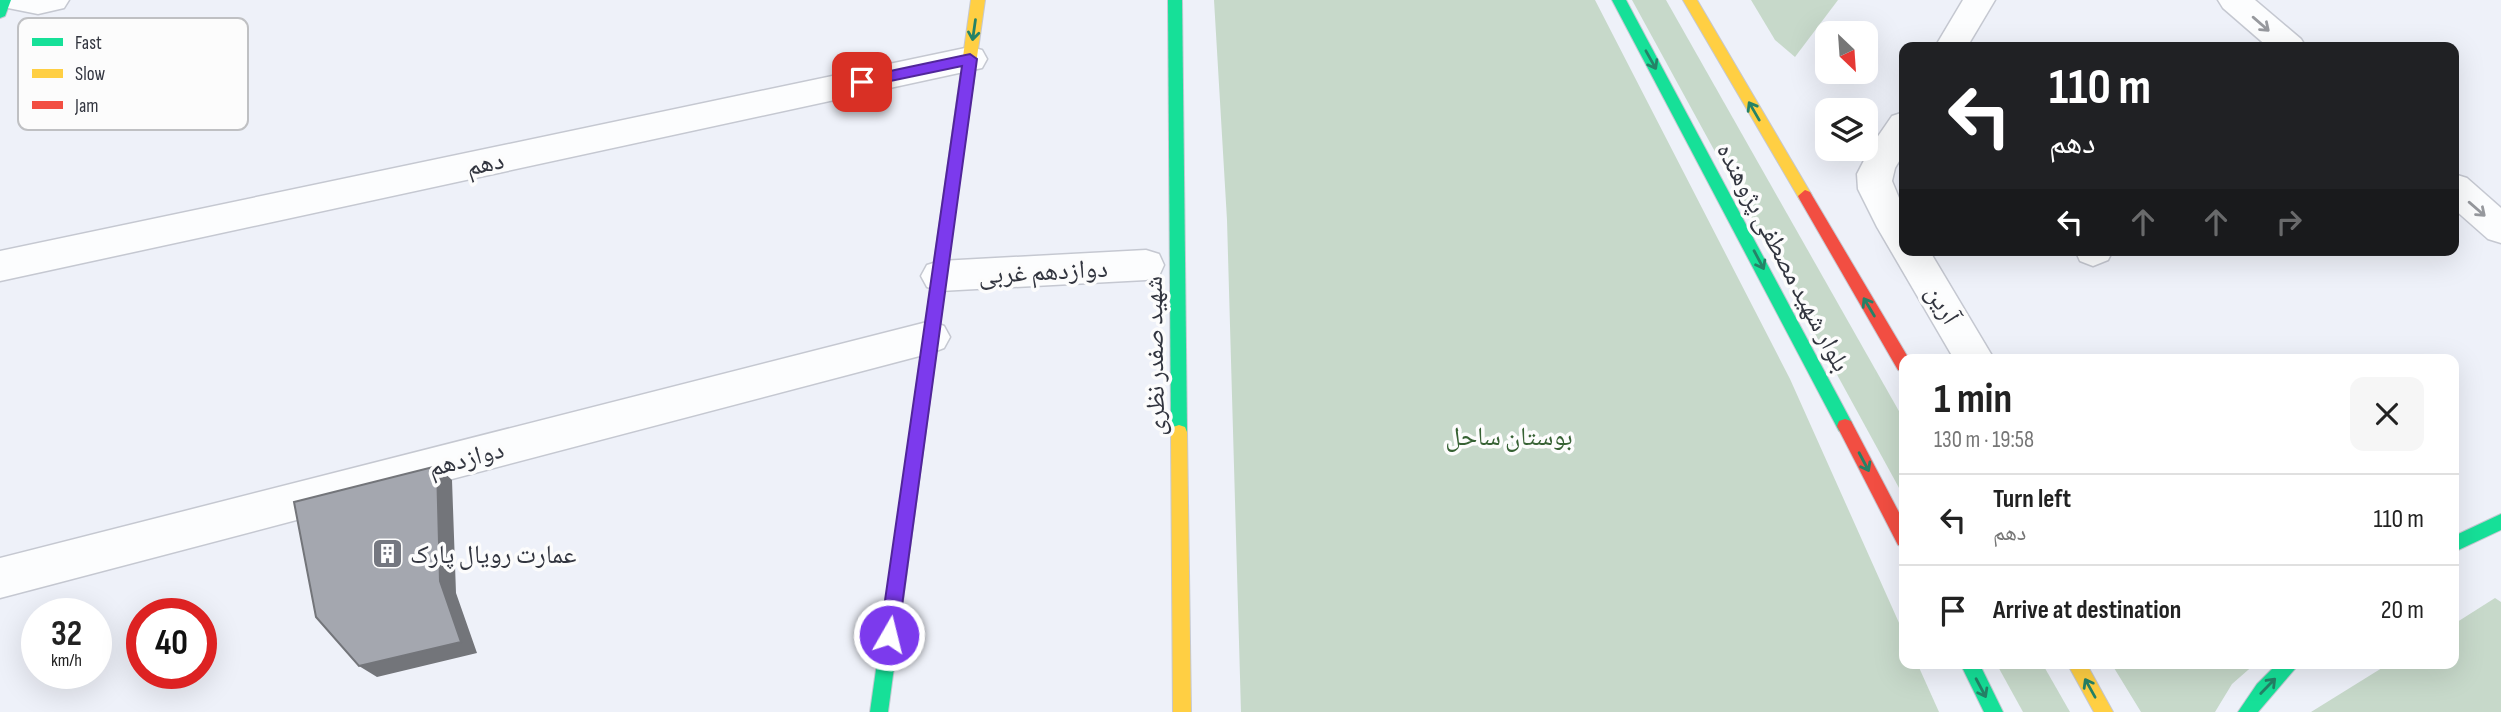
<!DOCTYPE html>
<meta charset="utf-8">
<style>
:root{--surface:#fff;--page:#f6f6f6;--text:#222;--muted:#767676;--line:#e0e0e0}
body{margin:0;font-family:"Sofia Sans Condensed","Noto Naskh Arabic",sans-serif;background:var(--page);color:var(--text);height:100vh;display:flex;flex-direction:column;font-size:26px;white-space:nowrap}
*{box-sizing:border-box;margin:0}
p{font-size:23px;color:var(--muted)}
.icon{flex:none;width:38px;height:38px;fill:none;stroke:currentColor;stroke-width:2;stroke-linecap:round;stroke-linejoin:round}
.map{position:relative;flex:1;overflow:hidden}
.drawer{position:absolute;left:1899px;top:354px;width:560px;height:315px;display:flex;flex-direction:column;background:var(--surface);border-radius:14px;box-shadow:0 7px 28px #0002}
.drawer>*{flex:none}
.guide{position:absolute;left:1899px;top:42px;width:560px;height:214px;border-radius:14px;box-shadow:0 7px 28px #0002;background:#202124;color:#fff;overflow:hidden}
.needle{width:46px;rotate:155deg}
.controls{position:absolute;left:1815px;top:21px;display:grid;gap:14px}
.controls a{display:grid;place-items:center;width:63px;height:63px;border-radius:14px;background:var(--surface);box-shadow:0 7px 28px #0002;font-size:35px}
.speed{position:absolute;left:21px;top:598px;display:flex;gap:14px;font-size:35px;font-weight:700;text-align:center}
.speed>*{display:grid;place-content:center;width:91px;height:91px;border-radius:50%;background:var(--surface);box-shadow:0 7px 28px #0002;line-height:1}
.speed small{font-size:18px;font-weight:400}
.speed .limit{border:10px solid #d22;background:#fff;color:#111}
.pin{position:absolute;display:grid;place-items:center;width:60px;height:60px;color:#fff;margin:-30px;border-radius:14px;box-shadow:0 4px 10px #0006}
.me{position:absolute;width:77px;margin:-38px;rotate:8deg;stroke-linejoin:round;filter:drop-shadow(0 0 5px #0008)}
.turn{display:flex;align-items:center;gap:24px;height:147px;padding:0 35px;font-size:32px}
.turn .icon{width:91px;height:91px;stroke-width:2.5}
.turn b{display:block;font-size:49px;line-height:60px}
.lanes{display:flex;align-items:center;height:66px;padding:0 35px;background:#0003;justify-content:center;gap:35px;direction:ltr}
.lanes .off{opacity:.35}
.round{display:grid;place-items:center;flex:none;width:74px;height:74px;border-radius:14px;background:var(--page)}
.summary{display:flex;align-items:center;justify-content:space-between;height:119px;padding:0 35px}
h1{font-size:42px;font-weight:700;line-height:52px}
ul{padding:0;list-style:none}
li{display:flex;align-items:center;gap:21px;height:91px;padding:0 35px;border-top:2px solid var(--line)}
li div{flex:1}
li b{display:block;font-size:26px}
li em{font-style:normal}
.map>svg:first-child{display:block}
.green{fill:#c7d9ca}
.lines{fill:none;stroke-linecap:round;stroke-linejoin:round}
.street-casing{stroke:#c5c8d1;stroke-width:3}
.fast-casing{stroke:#c5c8d1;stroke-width:2}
.slow-casing{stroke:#c5c8d1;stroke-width:2}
.jam-casing{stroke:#c5c8d1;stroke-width:2}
.street{fill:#fcfdfe;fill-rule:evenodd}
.fast{fill:#16e098;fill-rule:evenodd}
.slow{fill:#ffcf43;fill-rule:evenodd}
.jam{fill:#f24e42;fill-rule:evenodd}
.shaded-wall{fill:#73757a}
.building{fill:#a4a7af;stroke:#73757a;stroke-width:2}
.oneway{stroke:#97999e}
.oneway2{stroke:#258267}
.route{fill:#7c3aed;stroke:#51269a;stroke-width:2}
.labels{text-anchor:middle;stroke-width:7;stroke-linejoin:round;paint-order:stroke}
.street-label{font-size:26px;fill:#32353f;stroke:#fcfcfc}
.park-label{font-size:26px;fill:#366133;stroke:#fcfcfc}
.poi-label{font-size:26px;fill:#32353f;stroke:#fcfcfc;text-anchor:start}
.key{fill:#fcfcfc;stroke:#bfc0c3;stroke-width:2}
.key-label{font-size:19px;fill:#32353f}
</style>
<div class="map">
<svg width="2501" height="712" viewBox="0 0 2501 712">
<rect width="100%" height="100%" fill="#eef1f9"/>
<g class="green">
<polygon points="1214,0 1595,0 1790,379 1904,634 1904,663 1917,663 1939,712 1241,712 1227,220"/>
<polygon points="1632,0 1666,0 1904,420 1904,497"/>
<polygon points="1751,0 1838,0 1795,57 1775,40"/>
<polygon points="2495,598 2501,602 2501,712 2311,712 2390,663 2454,663 2454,624"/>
<polygon points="1996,663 2042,663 2070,712 2023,712"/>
<polygon points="2111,663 2256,663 2232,684 2215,712 2141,712"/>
</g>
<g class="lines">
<defs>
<g id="street">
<polygon points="3,0 69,0 64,8 38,14 8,8"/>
<polygon points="1963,0 1995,0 1967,47 1935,47"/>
<polygon points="2218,0 2255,0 2301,39 2306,47 2268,47 2223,8"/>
<polygon points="970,47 982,50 987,59 982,68 0,281 0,251"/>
<polygon points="1904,112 1904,153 1895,168 1892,181 1904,210 1904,250 1929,250 1994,359 1954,359 1877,227 1858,189 1857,174 1872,145 1892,116"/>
<polygon points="2454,174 2467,178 2501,208 2501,243 2488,239 2454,209"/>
<polygon points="1146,250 1159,254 1164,265 1159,276 1146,280 940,291 927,287 921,276 927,265 940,261"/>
<polygon points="2075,250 2113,250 2108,260 2093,266 2080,261"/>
<polygon points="931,321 944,326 950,337 944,348 931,353 0,598 0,558"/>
</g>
<g id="fast">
<polygon points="0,0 11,0 5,16 0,18"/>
<polygon points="1168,0 1182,0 1187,432 1185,437 1179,439 1173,437 1171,432"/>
<polygon points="1612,0 1626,0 1851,421 1853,426 1851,431 1845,433 1839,431"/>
<polygon points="949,200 956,206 888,712 870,712 942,206"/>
<polygon points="2501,514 2501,530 2454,552 2454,536"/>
<polygon points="1960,663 1979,663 2003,712 1984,712"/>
<polygon points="2278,663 2300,663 2258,712 2238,712 2257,684"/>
</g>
<g id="slow">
<polygon points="971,0 985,0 956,206 949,212 942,206"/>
<polygon points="1683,0 1697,0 1810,192 1812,196 1810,200 1800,200"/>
<polygon points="1179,425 1185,427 1187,432 1191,712 1173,712 1171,432 1173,427"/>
<polygon points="2067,663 2086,663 2113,712 2094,712"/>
</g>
<g id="jam">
<polygon points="1805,190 1810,192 1909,359 1904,359 1904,372 1898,370 1800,200 1798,196"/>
<polygon points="1845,419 1851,421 1904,522 1904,547 1898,545 1837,426 1839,421"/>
</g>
</defs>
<use href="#street" class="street-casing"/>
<use href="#fast" class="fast-casing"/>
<use href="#slow" class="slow-casing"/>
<use href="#jam" class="jam-casing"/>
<use href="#street" class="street"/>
<use href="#fast" class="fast"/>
<use href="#slow" class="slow"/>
<use href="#jam" class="jam"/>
</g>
<polygon class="shaded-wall" points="437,466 452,480 456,593 477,653 377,677 359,666"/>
<polygon class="building" points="437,466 440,581 461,642 359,666 316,617 294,502"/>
<defs><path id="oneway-shaft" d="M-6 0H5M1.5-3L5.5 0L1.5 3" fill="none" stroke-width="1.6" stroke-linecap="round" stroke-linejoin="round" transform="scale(1.75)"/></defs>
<g class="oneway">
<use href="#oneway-shaft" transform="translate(2261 24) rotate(41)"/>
<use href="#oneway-shaft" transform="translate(2477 209) rotate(41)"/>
</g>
<g class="oneway2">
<use href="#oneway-shaft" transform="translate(974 30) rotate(98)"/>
<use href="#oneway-shaft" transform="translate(1651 60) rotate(61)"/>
<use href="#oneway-shaft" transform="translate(1754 111) rotate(-120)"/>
<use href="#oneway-shaft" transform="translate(1759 260) rotate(62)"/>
<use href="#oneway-shaft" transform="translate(1869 307) rotate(-121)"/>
<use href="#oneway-shaft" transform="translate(1864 462) rotate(62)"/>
<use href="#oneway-shaft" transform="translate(2268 686) rotate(-46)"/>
<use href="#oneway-shaft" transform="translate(1981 688) rotate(62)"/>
<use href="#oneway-shaft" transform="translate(2090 688) rotate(-119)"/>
</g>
<polygon class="route" points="970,54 977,59 898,635 896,641 889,643 883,641 880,635 962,66 862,87 855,82 862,77"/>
<defs>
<symbol id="building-square" viewBox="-11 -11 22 22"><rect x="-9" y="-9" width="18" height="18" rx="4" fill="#747780" stroke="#fcfcfc"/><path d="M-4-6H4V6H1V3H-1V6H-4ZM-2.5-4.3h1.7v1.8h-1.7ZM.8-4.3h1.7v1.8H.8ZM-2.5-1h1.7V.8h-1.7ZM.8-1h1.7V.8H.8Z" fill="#fff"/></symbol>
</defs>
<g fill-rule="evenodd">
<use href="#building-square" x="370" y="536" width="35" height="35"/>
</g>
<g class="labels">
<g class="street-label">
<text transform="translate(485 163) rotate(-12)" y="9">دهم</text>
<text transform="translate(1784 257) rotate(62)" y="9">بلوار شهید مصطفی پژوهنده</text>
<text transform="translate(1043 271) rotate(-3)" y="9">دوازدهم غربی</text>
<text transform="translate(1943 304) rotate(59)" y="9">آرین</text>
<text transform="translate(1154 356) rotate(-91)" y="9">شهید صفدر نظری</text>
<text transform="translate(466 458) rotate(-15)" y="9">دوازدهم</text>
</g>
<g class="park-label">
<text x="1509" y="445">بوستان ساحل</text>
</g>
<g class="poi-label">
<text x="410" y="563">عمارت رویال پارک</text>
</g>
</g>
<rect x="18" y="18" width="230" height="112" rx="10" class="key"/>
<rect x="32" y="38" width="31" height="8" fill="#16e098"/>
<rect x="32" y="69" width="31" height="9" fill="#ffcf43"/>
<rect x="32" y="101" width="31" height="8" fill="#f24e42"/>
<g class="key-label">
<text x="75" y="49">Fast</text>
<text x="75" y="80">Slow</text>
<text x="75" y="112">Jam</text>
</g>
</svg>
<div class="controls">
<a><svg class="needle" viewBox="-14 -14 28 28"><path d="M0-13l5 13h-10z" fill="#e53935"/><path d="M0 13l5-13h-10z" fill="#767676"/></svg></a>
<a><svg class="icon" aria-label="layers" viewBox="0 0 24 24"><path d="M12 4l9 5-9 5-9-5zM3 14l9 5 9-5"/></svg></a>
</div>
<div class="speed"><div>32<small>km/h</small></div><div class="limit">40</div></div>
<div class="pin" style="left:862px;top:82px;background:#d93025"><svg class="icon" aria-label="arrive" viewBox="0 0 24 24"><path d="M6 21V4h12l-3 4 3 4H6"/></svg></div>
<svg class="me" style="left:889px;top:635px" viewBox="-20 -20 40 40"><circle r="17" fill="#7c3aed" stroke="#fff" stroke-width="3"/><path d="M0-11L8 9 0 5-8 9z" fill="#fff"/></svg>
<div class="guide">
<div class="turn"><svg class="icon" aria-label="left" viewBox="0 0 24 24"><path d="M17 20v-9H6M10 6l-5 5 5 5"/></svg><div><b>110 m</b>دهم</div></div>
<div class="lanes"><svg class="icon" aria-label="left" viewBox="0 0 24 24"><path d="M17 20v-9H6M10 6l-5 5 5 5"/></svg><svg class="icon off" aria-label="ahead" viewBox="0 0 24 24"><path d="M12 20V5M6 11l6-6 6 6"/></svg><svg class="icon off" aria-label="ahead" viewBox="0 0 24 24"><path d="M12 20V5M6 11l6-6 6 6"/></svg><svg class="icon off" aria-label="right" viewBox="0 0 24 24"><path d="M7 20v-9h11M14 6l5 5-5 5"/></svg></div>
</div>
<section class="drawer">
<div class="summary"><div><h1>1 min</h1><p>130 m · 19:58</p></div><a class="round"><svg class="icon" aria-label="close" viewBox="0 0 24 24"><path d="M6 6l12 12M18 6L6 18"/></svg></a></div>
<ul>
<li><svg class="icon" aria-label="left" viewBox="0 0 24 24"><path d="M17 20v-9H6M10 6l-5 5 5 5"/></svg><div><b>Turn left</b><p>دهم</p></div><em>110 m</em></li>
<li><svg class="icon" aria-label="arrive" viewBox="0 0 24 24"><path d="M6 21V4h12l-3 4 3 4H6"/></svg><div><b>Arrive at destination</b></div><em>20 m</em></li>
</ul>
</section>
</div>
